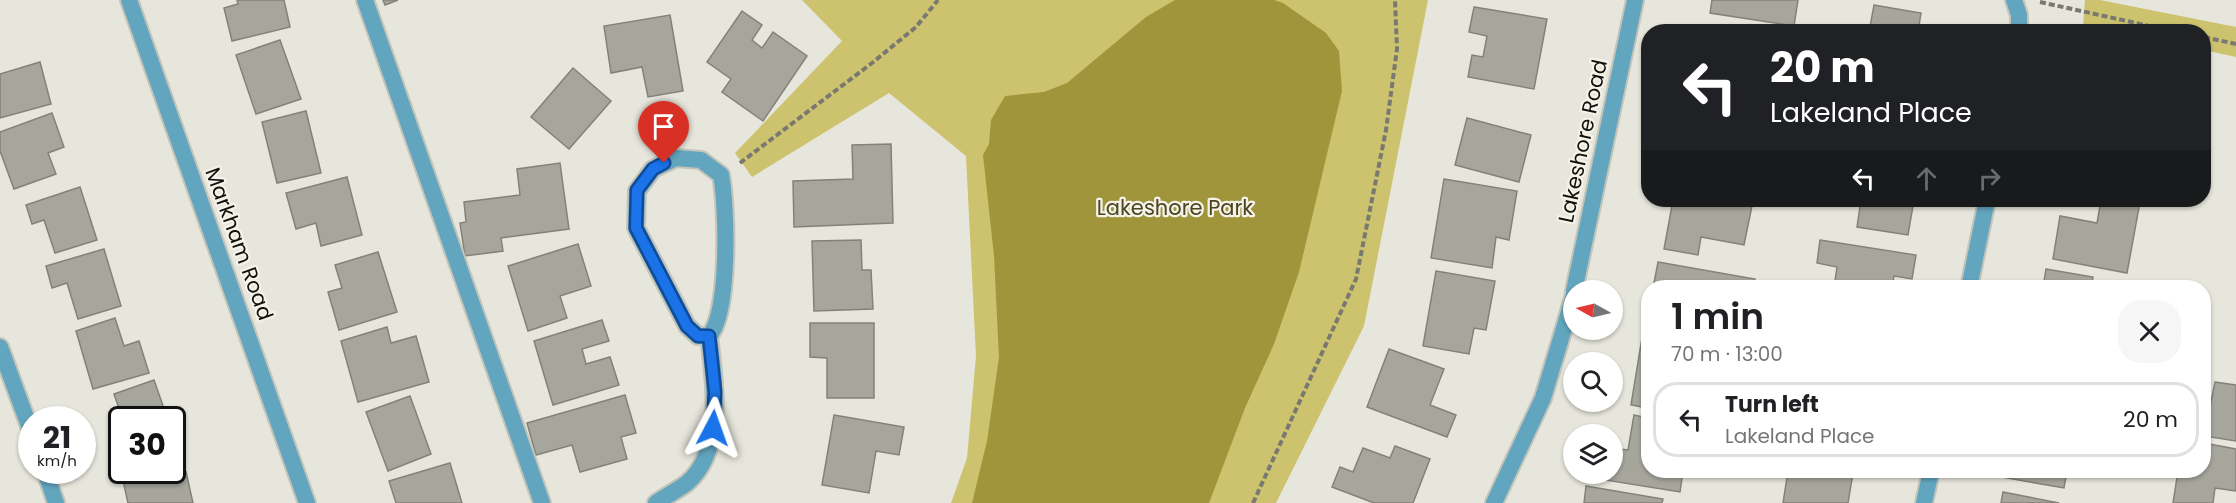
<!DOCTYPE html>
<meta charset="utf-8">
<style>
:root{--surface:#fff;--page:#f6f6f6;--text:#202124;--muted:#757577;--line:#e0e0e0}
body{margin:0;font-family:Poppins,sans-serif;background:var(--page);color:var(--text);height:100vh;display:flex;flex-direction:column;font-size:22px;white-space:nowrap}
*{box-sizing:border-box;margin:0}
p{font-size:20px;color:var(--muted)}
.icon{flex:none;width:33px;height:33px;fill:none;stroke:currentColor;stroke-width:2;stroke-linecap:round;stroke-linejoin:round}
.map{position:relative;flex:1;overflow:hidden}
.details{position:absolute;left:1641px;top:280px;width:570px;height:198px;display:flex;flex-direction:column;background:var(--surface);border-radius:24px;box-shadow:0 2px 4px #0004}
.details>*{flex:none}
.top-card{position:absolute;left:1641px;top:24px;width:570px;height:183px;border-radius:24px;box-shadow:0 2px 4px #0004;background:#202124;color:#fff;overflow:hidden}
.needle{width:39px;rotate:278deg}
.tools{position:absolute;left:1563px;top:280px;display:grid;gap:12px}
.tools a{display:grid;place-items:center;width:60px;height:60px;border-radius:50%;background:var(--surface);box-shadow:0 2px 4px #0004;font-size:30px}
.speed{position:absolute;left:18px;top:406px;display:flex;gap:12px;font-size:30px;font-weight:700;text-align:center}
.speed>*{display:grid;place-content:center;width:78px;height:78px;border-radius:50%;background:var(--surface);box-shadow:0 2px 4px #0004;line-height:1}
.speed small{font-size:15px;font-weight:400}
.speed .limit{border:3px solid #111;border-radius:9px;background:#fff;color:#111}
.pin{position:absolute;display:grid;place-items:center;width:51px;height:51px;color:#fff;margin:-62px -26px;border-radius:50% 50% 50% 0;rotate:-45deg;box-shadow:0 0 6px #0007}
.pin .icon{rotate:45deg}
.me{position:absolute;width:66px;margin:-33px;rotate:4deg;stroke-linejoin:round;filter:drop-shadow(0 0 4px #0008)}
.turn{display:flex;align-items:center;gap:21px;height:126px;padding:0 30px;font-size:27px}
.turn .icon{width:78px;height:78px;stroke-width:2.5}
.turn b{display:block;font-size:42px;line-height:51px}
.lanes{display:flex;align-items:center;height:57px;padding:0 30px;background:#0003;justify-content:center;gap:30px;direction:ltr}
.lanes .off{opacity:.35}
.round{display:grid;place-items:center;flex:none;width:63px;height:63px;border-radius:24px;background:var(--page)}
.summary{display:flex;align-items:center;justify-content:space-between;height:102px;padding:0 30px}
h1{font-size:36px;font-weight:600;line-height:45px}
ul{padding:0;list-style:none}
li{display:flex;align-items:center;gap:18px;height:75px;margin:0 12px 9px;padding:0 18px;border:3px solid var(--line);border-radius:24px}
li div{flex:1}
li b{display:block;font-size:22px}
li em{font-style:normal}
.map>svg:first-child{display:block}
.green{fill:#cdc26e}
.water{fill:#a1953b}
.building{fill:#a7a69d;stroke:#83827a;stroke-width:1.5}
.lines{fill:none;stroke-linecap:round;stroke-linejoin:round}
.service-casing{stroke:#c5c4bb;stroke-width:20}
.minor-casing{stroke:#c5c4bb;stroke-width:20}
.tertiary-casing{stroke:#c5c4bb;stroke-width:20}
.path{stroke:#797871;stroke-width:4;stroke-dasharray:6 3;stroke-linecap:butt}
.service{stroke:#62a5be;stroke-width:16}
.minor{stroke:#62a5be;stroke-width:16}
.tertiary{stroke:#62a5be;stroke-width:16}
.route-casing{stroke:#114b97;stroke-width:15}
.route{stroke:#1a73e8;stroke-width:10}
.labels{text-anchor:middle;stroke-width:4.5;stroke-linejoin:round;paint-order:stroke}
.street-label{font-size:21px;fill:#10100c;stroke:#f5f3e9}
.park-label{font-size:21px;fill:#4b4620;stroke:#f5f3e9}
</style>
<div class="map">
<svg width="2236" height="503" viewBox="0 0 2236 503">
<rect width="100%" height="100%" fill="#e7e6dc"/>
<g class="green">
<polygon points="802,0 1428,0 1364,326 1276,503 951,503 967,458 976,356 966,156 889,93 752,177 735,153 842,41"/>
<polygon points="2085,0 2100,0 2236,27 2236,57 2204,50 2204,32 2113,32 2083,26"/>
</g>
<polygon class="water" points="1175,0 1274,0 1283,3 1326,33 1339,51 1342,91 1299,272 1274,344 1245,408 1209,503 972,503 987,441 999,357 994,256 983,155 989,144 991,120 1005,96 1044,92 1067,83 1146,17"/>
<g class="building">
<polygon points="237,0 284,0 290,27 232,41 224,8 238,4"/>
<polygon points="383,0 398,0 385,5"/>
<polygon points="1712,0 1798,0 1794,26 1710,13"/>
<polygon points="1874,5 1921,13 1918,32 1869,32"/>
<polygon points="1474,7 1547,19 1534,89 1468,77 1472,55 1483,57 1487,36 1469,32"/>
<polygon points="742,11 762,25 752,40 762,48 773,32 807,56 763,121 722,92 731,79 707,62"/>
<polygon points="670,15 683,91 648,97 642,67 611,73 604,26"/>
<polygon points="280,40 301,99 256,114 236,55"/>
<polygon points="40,62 51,104 0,118 0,74"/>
<polygon points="573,68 611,101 569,149 531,117"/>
<polygon points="306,111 321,173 277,183 262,122"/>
<polygon points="52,113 64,147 48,153 56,174 14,189 0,151 0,132"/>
<polygon points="1467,118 1531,135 1519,182 1455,165"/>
<polygon points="891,144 893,223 794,227 793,181 853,179 852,145"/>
<polygon points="560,163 569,229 501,238 503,251 465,256 460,223 466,222 464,202 520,195 517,169"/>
<polygon points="347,177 362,235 321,246 316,223 296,229 286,193"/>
<polygon points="1444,179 1517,191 1509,240 1496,237 1492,268 1431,258"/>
<polygon points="80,187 97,240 55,253 44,220 32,224 26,205"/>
<polygon points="1673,200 1753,201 1744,245 1701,237 1698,255 1664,249"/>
<polygon points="1861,200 1914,200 1908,235 1857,227"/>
<polygon points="2101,200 2140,202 2127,273 2053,259 2060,216 2097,223"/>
<polygon points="861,240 862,270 871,270 873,309 814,311 812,241"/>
<polygon points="1820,240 1916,255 1912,279 1894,276 1892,288 1834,288 1837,267 1817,263"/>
<polygon points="578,244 591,286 560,296 567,318 528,331 508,266"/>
<polygon points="104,249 121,306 78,319 67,283 52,288 46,266"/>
<polygon points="378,252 397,312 339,330 328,292 342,288 335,265"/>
<polygon points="1658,262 1755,279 1754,288 1653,288"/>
<polygon points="2046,269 2093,277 2091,288 2043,288"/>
<polygon points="1436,271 1495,281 1486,330 1474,328 1469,354 1423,346"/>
<polygon points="115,318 124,346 139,341 149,373 93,389 76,331"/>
<polygon points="602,320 609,341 582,349 586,364 610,357 619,385 553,405 534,341"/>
<polygon points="810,323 874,323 874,398 827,398 827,358 810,357"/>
<polygon points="387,327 391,343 416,336 429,382 358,402 341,341"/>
<polygon points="1642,338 1648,339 1648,408 1631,405"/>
<polygon points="1389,349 1444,369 1430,405 1456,415 1447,437 1367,407"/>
<polygon points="154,380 168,420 123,420 114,394"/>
<polygon points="2215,382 2236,385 2236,441 2204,436"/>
<polygon points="625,395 636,433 621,437 627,459 580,472 572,445 536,455 527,423"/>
<polygon points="410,396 431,454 388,471 366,412"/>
<polygon points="834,415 904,427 899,455 876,451 869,493 822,485"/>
<polygon points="1634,415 1648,418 1648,471 1683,471 1680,492 1605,480 1606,474 1612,474 1612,448 1628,450"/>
<polygon points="2204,443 2236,449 2236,491 2215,488 2213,503 2173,503 2178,471 2204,471"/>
<polygon points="1395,446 1430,459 1413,503 1374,503 1332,487 1340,467 1353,472 1363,448 1390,458"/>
<polygon points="450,463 462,503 396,503 389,481"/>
<polygon points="122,466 122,471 166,471 167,476 186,472 193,503 128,503 120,467"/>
<polygon points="1788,471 1853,473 1848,503 1783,503"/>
<polygon points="1991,471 2067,471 2064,488 1990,475"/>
<polygon points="1586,486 1663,499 1662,503 1584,503"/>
<polygon points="2003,492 2059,503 2001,503"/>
</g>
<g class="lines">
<defs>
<g id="service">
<polyline points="365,0 542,503"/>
<polyline points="0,347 32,434"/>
<polyline points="45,471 56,503"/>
</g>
<g id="minor">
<polyline points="2014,0 2019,15 2019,32"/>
<path d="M676,158l25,2 20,15c6,31 9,139 -12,161h-11l-11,-10 -51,-98 1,-37 16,-22z"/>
<polyline points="1969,288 1987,200"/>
<polyline points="1574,291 1635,0"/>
<path d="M656,503c10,-7 22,-13 31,-20 39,-34 27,-102 22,-147"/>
<polyline points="1494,503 1543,398 1574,295"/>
<polyline points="1924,503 1931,471"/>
</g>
<polyline id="tertiary" points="129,0 307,503"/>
</defs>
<use href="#service" class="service-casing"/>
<use href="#minor" class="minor-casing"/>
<use href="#tertiary" class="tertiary-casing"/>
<g class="path">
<polyline points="2040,2 2177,32"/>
<polyline points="2204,37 2236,44"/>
<polyline points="740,163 872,63 916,27 938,0"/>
<polyline points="1253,503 1356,279 1386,130 1397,49 1395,0"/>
</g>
<use href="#service" class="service"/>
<use href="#minor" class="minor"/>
<use href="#tertiary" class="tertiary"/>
</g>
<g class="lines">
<defs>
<polyline id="route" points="664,163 653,169 637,190 636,228 687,326 698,336 709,336 715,392 713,428"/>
</defs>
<use href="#route" class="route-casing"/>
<use href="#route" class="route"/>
</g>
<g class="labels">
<g class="street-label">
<text transform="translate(1583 141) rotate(-78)" y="7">Lakeshore Road</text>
<text transform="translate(239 244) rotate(70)" y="7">Markham Road</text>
</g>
<g class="park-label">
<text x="1175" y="215">Lakeshore Park</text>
</g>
</g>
</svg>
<div class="tools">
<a><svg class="needle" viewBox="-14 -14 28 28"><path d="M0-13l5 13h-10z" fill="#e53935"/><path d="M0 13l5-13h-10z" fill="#757577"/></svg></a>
<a><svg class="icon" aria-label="search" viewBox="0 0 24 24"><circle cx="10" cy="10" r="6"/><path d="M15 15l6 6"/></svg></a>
<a><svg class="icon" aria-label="layers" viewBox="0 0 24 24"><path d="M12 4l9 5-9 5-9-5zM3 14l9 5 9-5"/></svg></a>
</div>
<div class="speed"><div>21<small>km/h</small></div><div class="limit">30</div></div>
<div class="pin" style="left:664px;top:163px;background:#d93025"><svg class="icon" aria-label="arrive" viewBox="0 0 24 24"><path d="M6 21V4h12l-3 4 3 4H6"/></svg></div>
<svg class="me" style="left:713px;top:428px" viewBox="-20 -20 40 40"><path d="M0-17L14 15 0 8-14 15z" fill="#1a73e8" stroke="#fff" stroke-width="4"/></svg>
<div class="top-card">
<div class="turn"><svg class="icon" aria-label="left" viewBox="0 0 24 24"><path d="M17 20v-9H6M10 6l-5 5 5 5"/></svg><div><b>20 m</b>Lakeland Place</div></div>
<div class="lanes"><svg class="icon" aria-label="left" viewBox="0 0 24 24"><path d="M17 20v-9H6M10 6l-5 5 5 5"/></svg><svg class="icon off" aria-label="ahead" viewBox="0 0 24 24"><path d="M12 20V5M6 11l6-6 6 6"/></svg><svg class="icon off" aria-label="right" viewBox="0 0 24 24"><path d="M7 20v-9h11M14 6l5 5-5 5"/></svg></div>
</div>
<section class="details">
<div class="summary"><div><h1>1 min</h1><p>70 m · 13:00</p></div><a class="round"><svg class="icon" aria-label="close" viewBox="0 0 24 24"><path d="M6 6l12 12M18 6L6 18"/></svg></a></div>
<ul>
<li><svg class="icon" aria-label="left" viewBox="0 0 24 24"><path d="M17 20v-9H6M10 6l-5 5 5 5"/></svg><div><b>Turn left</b><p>Lakeland Place</p></div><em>20 m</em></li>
</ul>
</section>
</div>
